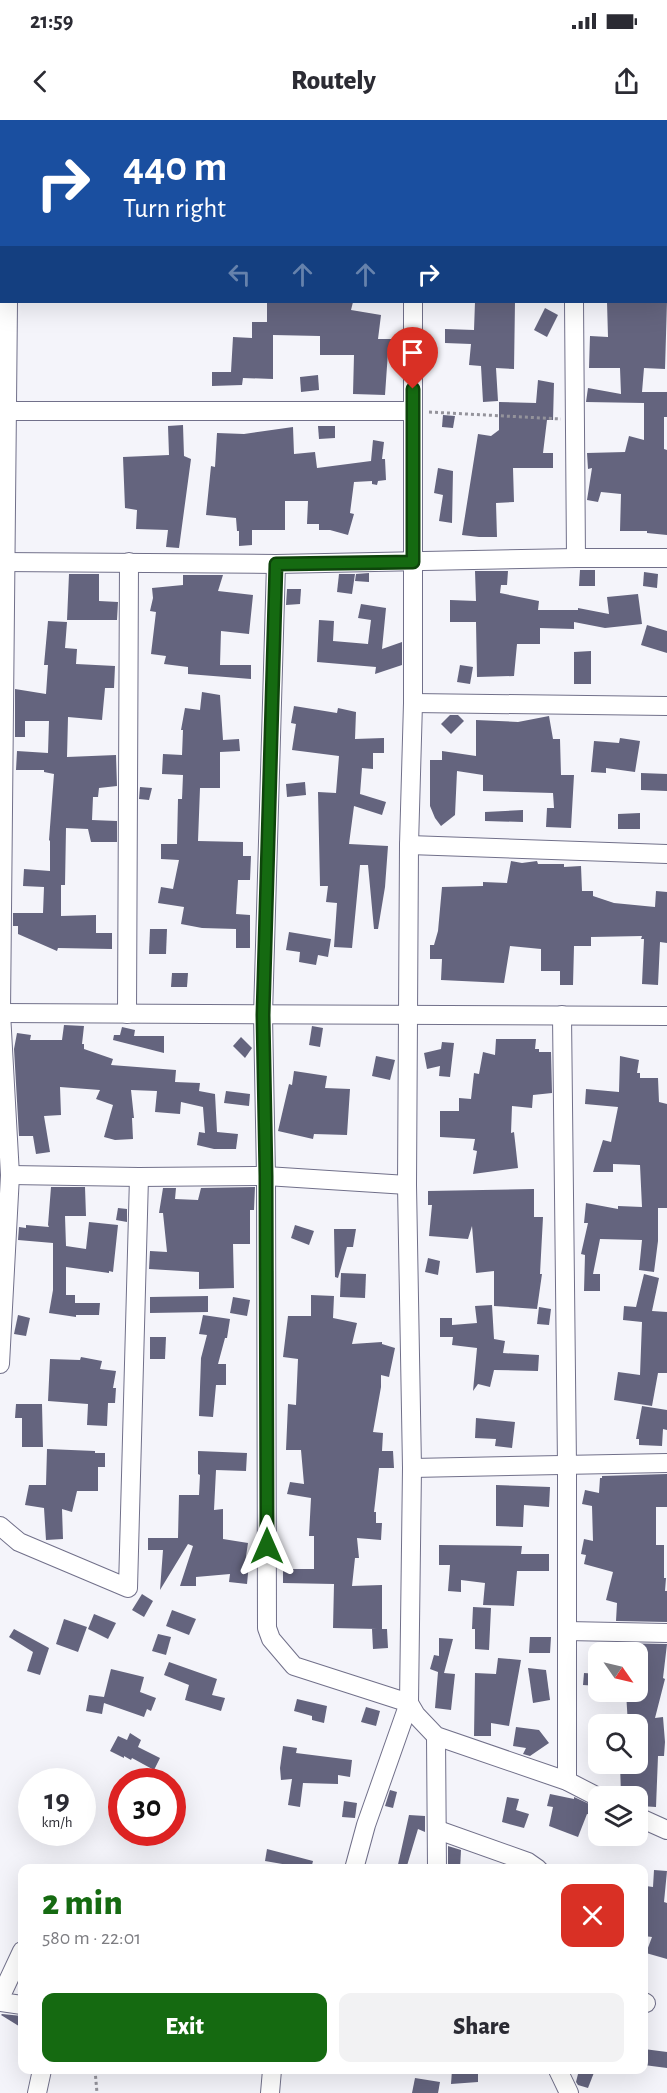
<!DOCTYPE html>
<meta charset="utf-8">
<style>
:root{--surface:#fff;--page:#f2f2f3;--text:#2b2b33;--muted:#7c7c81;--accent:#156a11}
body{margin:0;font-family:"Alegreya Sans",sans-serif;background:var(--page);color:var(--text);height:100vh;display:flex;flex-direction:column;font-size:22px;white-space:nowrap}
*{box-sizing:border-box;margin:0}
p{font-size:20px;color:var(--muted)}
.icon{flex:none;width:33px;height:33px;fill:none;stroke:currentColor;stroke-width:2;stroke-linecap:round;stroke-linejoin:round}
.map{position:relative;flex:1;overflow:hidden}
.details{position:absolute;left:18px;top:1744px;width:630px;height:210px;display:flex;flex-direction:column;background:var(--surface);border-radius:12px;box-shadow:0 6px 24px #0002}
.details>*{flex:none}
.hud{position:absolute;left:0px;top:0px;width:668px;height:183px;box-shadow:0 6px 24px #0002;background:#1a4fa0;color:#fff;overflow:hidden}
.needle{width:39px;rotate:124deg}
.fabs{position:absolute;left:588px;top:1522px;display:grid;gap:12px}
.fabs a{display:grid;place-items:center;width:60px;height:60px;border-radius:12px;background:var(--surface);box-shadow:0 6px 24px #0002;font-size:30px}
.speed{position:absolute;left:18px;top:1648px;display:flex;gap:12px;font-size:30px;font-weight:700;text-align:center}
.speed>*{display:grid;place-content:center;width:78px;height:78px;border-radius:50%;background:var(--surface);box-shadow:0 6px 24px #0002;line-height:1}
.speed small{font-size:15px;font-weight:400}
.speed .limit{border:9px solid #d22;background:#fff;color:#111}
.pin{position:absolute;display:grid;place-items:center;width:51px;height:51px;color:#fff;margin:-62px -26px;border-radius:50% 50% 50% 0;rotate:-45deg;box-shadow:0 0 6px #0007}
.pin .icon{rotate:45deg}
.me{position:absolute;width:66px;margin:-33px;rotate:0deg;stroke-linejoin:round;filter:drop-shadow(0 0 4px #0008)}
.turn{display:flex;align-items:center;gap:21px;height:126px;padding:0 24px;font-size:27px}
.turn .icon{width:78px;height:78px;stroke-width:2.5}
.turn b{display:block;font-size:42px;line-height:51px}
.lanes{display:flex;align-items:center;height:57px;padding:0 24px;background:#0003;justify-content:center;gap:30px;direction:ltr}
.lanes .off{opacity:.35}
.round{display:grid;place-items:center;flex:none;width:63px;height:63px;border-radius:12px;background:var(--page)}
.head{display:flex;align-items:center;justify-content:space-between;height:102px;padding:0 24px}
h1{font-size:36px;font-weight:800;line-height:45px;color:var(--accent)}
.button{display:flex;gap:12px;margin-top:auto;padding:12px 24px}
.button a{flex:1;height:69px;border-radius:12px;background:var(--accent);color:#fff;font-size:24px;font-weight:800;line-height:69px;text-align:center}
.button a+a{background:var(--page);color:var(--text)}
.status{display:flex;justify-content:space-between;align-items:center;height:42px;padding:0 30px;background:var(--surface);direction:ltr}
.status svg{height:16px;fill:currentColor}
header{display:flex;justify-content:space-between;align-items:center;height:78px;padding:0 24px;background:var(--surface);font-size:27px;font-weight:800}
.map>svg:first-child{display:block}
.building{fill:#64647e}
.lines{fill:none;stroke-linecap:round;stroke-linejoin:round}
.minor-casing{stroke:#71708a;stroke-width:20}
.path{stroke:#94939b;stroke-width:3;stroke-dasharray:3 3;stroke-linecap:butt}
.minor{stroke:#fff;stroke-width:18}
.route-casing{stroke:#0e450b;stroke-width:15}
.route{stroke:#156a11;stroke-width:10}
</style>
<div class="status"><b>21:59</b><svg viewBox="0 0 49 12"><path d="M0 12V9h3v3zM5 12V6h3v6zM10 12V3h3v9zM15 12V0h3v12zM26 1h20v11H26zM47 4h2v5h-2z"/></svg></div>
<header><svg class="icon" aria-label="back" viewBox="0 0 24 24"><path d="M15 5l-7 7 7 7"/></svg>Routely<svg class="icon" aria-label="share" viewBox="0 0 24 24"><path d="M12 15V3M7 8l5-5 5 5M5 13v7h14v-7"/></svg></header>
<div class="map">
<svg width="667" height="1973" viewBox="0 0 667 1973">
<rect width="100%" height="100%" fill="#f4f4fa"/>
<g class="building">
<polygon points="267,182 353,182 351,190 381,195 378,219 397,219 397,233 388,232 385,275 353,274 354,235 320,235 320,216 273,215 273,259 243,258 242,265 212,266 212,252 231,252 233,217 252,218 252,202 267,202"/>
<polygon points="475,182 515,182 514,249 496,248 498,281 483,282 481,246 469,245 471,224 445,223 445,209 474,210"/>
<polygon points="607,182 667,182 665,249 644,248 642,272 667,272 667,297 664,297 664,329 667,330 667,415 647,413 647,411 620,411 621,374 601,372 598,382 587,380 592,348 588,349 587,333 625,332 629,316 644,320 644,283 586,282 588,268 621,274 620,248 589,248 590,216 608,217"/>
<polygon points="545,188 558,195 547,217 534,210"/>
<polygon points="318,255 319,270 301,272 300,257"/>
<polygon points="538,260 554,263 553,300 547,300 543,333 553,333 553,348 513,348 514,382 496,383 497,417 479,417 462,415 478,314 491,316 499,310 499,282 536,283"/>
<polygon points="443,295 455,296 453,308 442,307"/>
<polygon points="183,305 184,336 191,339 179,428 166,427 168,410 136,409 137,390 125,388 123,337 169,335 168,306"/>
<polygon points="318,306 335,306 335,318 319,319"/>
<polygon points="293,307 294,334 315,332 317,348 371,341 373,320 384,322 382,339 385,339 386,360 378,361 377,365 372,364 372,361 354,362 350,393 354,394 348,415 330,410 319,410 319,404 307,404 308,381 285,381 285,410 252,410 252,425 239,426 239,411 237,411 236,398 206,395 211,346 215,347 217,313 244,314"/>
<polygon points="438,348 453,351 452,403 439,401 443,375 434,373"/>
<polygon points="580,450 595,450 595,466 579,466"/>
<polygon points="475,451 508,451 507,465 501,465 500,473 539,481 538,490 578,490 578,488 609,494 607,477 638,474 642,504 605,508 574,502 574,509 540,508 540,524 517,524 514,556 477,557 476,502 450,502 450,480 476,481"/>
<polygon points="644,452 658,454 657,468 643,466"/>
<polygon points="369,453 369,462 355,461 356,454"/>
<polygon points="69,454 99,454 99,481 118,482 117,500 67,500"/>
<polygon points="339,454 355,454 352,474 337,472"/>
<polygon points="183,455 223,455 218,471 253,475 249,514 221,511 220,545 251,545 251,559 188,554 188,547 164,544 166,536 151,534 156,492 150,491 153,478 152,468 183,465"/>
<polygon points="287,469 301,469 300,484 286,485"/>
<polygon points="361,484 386,488 382,529 402,522 402,545 375,554 376,547 317,542 319,500 334,501 333,521 368,524 371,500 358,498"/>
<polygon points="48,501 67,502 65,528 77,529 76,544 115,546 114,568 105,568 102,600 68,597 67,637 116,635 117,666 99,668 98,677 93,677 92,700 117,701 117,722 91,722 88,709 66,708 65,765 61,765 61,796 96,795 96,813 112,813 112,829 58,828 57,831 18,814 18,806 13,806 13,793 43,793 44,767 23,766 24,749 50,751 50,721 49,720 54,654 44,652 44,650 16,650 17,631 48,633 49,601 25,601 25,617 15,617 15,569 46,574 48,545 44,545"/>
<polygon points="647,505 667,511 667,533 641,525"/>
<polygon points="591,531 591,564 574,564 574,532"/>
<polygon points="460,545 473,547 470,564 457,562"/>
<polygon points="202,572 220,575 223,620 239,619 240,631 220,632 220,668 200,668 198,721 243,722 243,736 251,736 250,760 238,760 236,794 250,795 250,828 236,828 236,809 202,808 181,804 184,787 158,783 161,767 173,769 179,740 161,739 161,724 177,724 178,679 182,679 183,655 162,654 163,634 182,635 183,610 181,610 185,588 200,590"/>
<polygon points="294,586 337,593 338,588 356,592 355,619 384,618 384,633 373,633 373,649 362,648 360,674 386,682 382,695 354,686 349,724 388,726 385,767 378,809 374,809 368,745 360,745 352,828 334,827 337,783 326,782 328,766 320,766 318,672 336,673 339,636 292,630 296,604 291,603"/>
<polygon points="450,595 458,595 464,601 451,614 441,604"/>
<polygon points="549,596 553,619 560,619 561,655 574,655 571,708 546,707 547,688 554,688 553,673 483,671 483,655 457,651 455,695 441,706 435,698 430,686 430,640 442,640 442,631 476,636 476,600 518,602"/>
<polygon points="620,618 640,621 635,652 606,648 606,653 591,652 594,621 619,623"/>
<polygon points="641,653 667,654 667,671 641,670"/>
<polygon points="305,662 306,675 287,677 286,664"/>
<polygon points="140,667 152,668 149,680 139,679"/>
<polygon points="523,690 523,702 485,701 485,692"/>
<polygon points="640,693 640,709 618,709 618,694"/>
<polygon points="511,741 522,743 537,741 538,744 564,744 564,747 581,746 582,771 593,771 593,776 614,783 655,787 656,771 667,772 667,823 660,822 658,865 642,864 644,819 641,819 642,816 591,817 591,826 574,826 573,865 560,865 560,851 541,851 541,829 510,826 504,863 441,860 442,839 430,839 430,825 434,825 438,811 442,767 483,766 483,762 507,763"/>
<polygon points="150,809 167,809 166,834 149,834"/>
<polygon points="289,812 331,819 328,837 318,835 316,845 299,842 300,832 286,830"/>
<polygon points="172,853 188,853 187,867 171,867"/>
<polygon points="64,905 84,906 82,924 84,924 84,929 113,939 111,945 176,950 175,962 200,963 199,971 215,974 217,1012 238,1014 236,1029 214,1029 197,1025 199,1012 205,1013 203,987 181,982 180,994 155,992 157,971 131,970 134,998 132,998 133,1019 115,1020 104,1017 113,985 96,979 100,970 60,967 61,995 44,996 50,1032 36,1034 33,1016 19,1016 14,929 17,913 31,915 30,920 62,920"/>
<polygon points="312,906 323,908 320,927 309,925"/>
<polygon points="122,907 135,910 134,916 164,916 164,933 113,920 114,915 120,915"/>
<polygon points="241,917 252,928 245,938 233,926"/>
<polygon points="496,919 536,919 535,929 539,929 539,932 551,932 552,973 533,975 532,988 512,986 511,1013 514,1012 518,1048 473,1054 477,1031 473,1030 475,1019 440,1017 440,991 459,991 459,978 471,979 474,953 479,954 483,932 495,935"/>
<polygon points="442,922 454,923 450,957 439,956 440,946 427,949 424,933 441,929"/>
<polygon points="376,936 395,940 390,960 372,956"/>
<polygon points="620,936 639,940 637,953 640,953 640,958 658,958 659,982 667,984 667,1088 658,1088 658,1121 654,1152 639,1150 642,1120 600,1119 593,1154 600,1154 600,1171 584,1171 585,1135 581,1134 588,1103 584,1103 586,1083 618,1089 618,1086 642,1087 640,1045 613,1044 613,1052 593,1052 603,1020 611,1022 618,987 585,984 586,969 619,972"/>
<polygon points="294,951 327,956 325,968 350,969 347,1015 314,1014 313,1019 278,1011 289,964 292,965"/>
<polygon points="226,971 250,974 249,986 224,983"/>
<polygon points="51,1067 85,1067 86,1096 65,1096 66,1126 86,1129 89,1102 118,1105 113,1152 109,1151 109,1153 66,1147 66,1175 75,1175 75,1183 100,1183 99,1195 76,1195 76,1197 49,1193 53,1170 53,1123 18,1120 19,1107 26,1108 26,1105 49,1107 48,1105"/>
<polygon points="255,1067 254,1090 250,1090 250,1124 233,1124 234,1168 199,1169 199,1152 149,1149 150,1131 167,1132 163,1093 159,1093 163,1068 176,1068 175,1079 198,1080 201,1068"/>
<polygon points="534,1069 534,1097 543,1097 540,1154 542,1154 537,1189 494,1186 494,1151 476,1153 472,1106 468,1119 429,1116 432,1085 428,1085 428,1071"/>
<polygon points="118,1088 127,1089 127,1102 116,1100"/>
<polygon points="295,1105 314,1111 309,1125 291,1118"/>
<polygon points="334,1109 356,1109 353,1127 347,1127 338,1158 335,1157"/>
<polygon points="428,1138 440,1141 438,1155 425,1152"/>
<polygon points="341,1153 366,1154 365,1178 340,1177"/>
<polygon points="644,1154 659,1158 652,1191 667,1192 667,1253 658,1253 652,1286 614,1280 618,1252 640,1255 642,1202 623,1200 624,1186 636,1187"/>
<polygon points="311,1175 334,1176 333,1198 357,1203 352,1224 382,1222 382,1224 395,1228 389,1257 381,1255 381,1267 373,1312 383,1313 382,1331 393,1331 394,1348 379,1348 374,1392 376,1392 376,1403 382,1403 381,1420 357,1418 359,1438 355,1438 352,1466 382,1465 382,1509 387,1509 388,1528 373,1529 372,1509 377,1509 333,1508 334,1464 283,1463 283,1449 314,1449 314,1416 309,1416 311,1378 287,1374 290,1362 304,1364 301,1330 286,1330 288,1284 296,1285 298,1239 283,1237 288,1196 311,1196"/>
<polygon points="208,1176 208,1192 150,1193 150,1177"/>
<polygon points="233,1177 250,1180 247,1196 230,1193"/>
<polygon points="492,1185 494,1219 505,1221 503,1233 539,1235 538,1251 494,1250 490,1267 478,1264 473,1271 477,1228 452,1225 453,1217 440,1217 440,1198 452,1198 452,1205 477,1203 475,1186"/>
<polygon points="539,1187 551,1189 549,1205 537,1204"/>
<polygon points="18,1195 30,1198 26,1216 14,1214"/>
<polygon points="203,1195 230,1199 227,1218 225,1218 218,1244 226,1244 226,1265 216,1265 213,1297 199,1296 201,1238 207,1215 199,1214"/>
<polygon points="150,1217 166,1217 165,1239 150,1239"/>
<polygon points="81,1237 102,1241 100,1249 116,1251 113,1268 116,1268 115,1283 108,1283 107,1306 87,1305 88,1284 48,1281 50,1239 80,1240"/>
<polygon points="16,1284 42,1284 43,1327 22,1327 22,1298 15,1298"/>
<polygon points="642,1286 667,1290 667,1310 663,1309 662,1326 639,1325 639,1319 636,1319"/>
<polygon points="476,1298 515,1302 512,1328 495,1326 496,1319 475,1318"/>
<polygon points="47,1329 95,1331 95,1333 105,1333 105,1347 98,1347 98,1371 77,1371 72,1392 62,1389 63,1419 46,1420 44,1388 25,1385 29,1365 46,1365"/>
<polygon points="198,1331 247,1333 246,1351 216,1350 214,1390 223,1389 223,1419 248,1423 245,1443 249,1443 247,1464 229,1462 230,1454 196,1457 196,1466 180,1466 193,1426 188,1424 160,1470 163,1430 148,1430 148,1418 178,1418 179,1375 199,1375 200,1355 198,1354"/>
<polygon points="667,1354 667,1387 656,1387 656,1425 664,1425 664,1458 666,1458 665,1471 667,1471 667,1502 616,1501 617,1483 606,1480 613,1452 584,1444 586,1435 581,1434 584,1419 593,1421 592,1386 582,1384 585,1370 599,1373 600,1358 602,1358 602,1356"/>
<polygon points="496,1365 550,1367 549,1387 524,1385 523,1407 496,1406"/>
<polygon points="439,1425 522,1426 521,1434 549,1434 549,1451 517,1451 514,1486 483,1485 485,1463 461,1460 461,1472 448,1471 450,1445 439,1445"/>
<polygon points="142,1474 153,1481 144,1497 132,1490"/>
<polygon points="473,1487 491,1488 489,1530 475,1529 475,1509 472,1509"/>
<polygon points="172,1490 196,1499 189,1515 166,1506"/>
<polygon points="94,1494 116,1503 108,1519 88,1509"/>
<polygon points="64,1499 87,1507 78,1532 56,1524"/>
<polygon points="14,1509 49,1528 40,1555 27,1551 33,1532 9,1517"/>
<polygon points="158,1514 171,1517 166,1535 152,1531"/>
<polygon points="530,1517 551,1517 550,1533 529,1533"/>
<polygon points="439,1518 453,1519 444,1553 455,1554 451,1590 435,1588 438,1552 430,1549 434,1535 439,1536"/>
<polygon points="616,1523 667,1524 663,1558 665,1559 655,1598 663,1597 665,1622 664,1636 658,1636 656,1687 640,1686 640,1674 621,1675 620,1644 646,1644 648,1617 639,1617 639,1605 628,1605 626,1572 640,1572 646,1550 640,1549 641,1533 616,1533"/>
<polygon points="498,1538 521,1540 509,1606 491,1603 491,1616 474,1616 475,1553 496,1554"/>
<polygon points="169,1542 217,1559 212,1575 225,1578 221,1591 185,1580 189,1565 164,1555"/>
<polygon points="528,1548 546,1550 550,1580 533,1583"/>
<polygon points="111,1549 144,1557 140,1572 156,1578 151,1591 147,1589 144,1597 104,1583 102,1594 86,1591 89,1575 104,1577"/>
<polygon points="584,1553 598,1554 598,1566 583,1565"/>
<polygon points="297,1579 327,1586 324,1603 312,1600 312,1596 294,1591"/>
<polygon points="366,1587 380,1591 376,1606 361,1602"/>
<polygon points="516,1607 539,1610 549,1623 530,1636 523,1634 526,1628 513,1626"/>
<polygon points="130,1613 141,1620 138,1627 160,1638 154,1650 132,1638 131,1640 124,1636 124,1638 110,1631 118,1616 127,1620"/>
<polygon points="283,1626 297,1628 296,1633 352,1640 350,1657 338,1655 338,1664 303,1663 300,1687 288,1685 292,1659 281,1660 280,1648"/>
<polygon points="390,1670 397,1672 393,1688 385,1686"/>
<polygon points="550,1674 574,1679 574,1677 598,1688 597,1696 587,1694 578,1717 549,1706 553,1687 547,1686"/>
<polygon points="507,1677 519,1679 516,1690 529,1694 524,1708 502,1702"/>
<polygon points="344,1681 357,1683 355,1698 342,1697"/>
<polygon points="409,1695 425,1696 425,1712 418,1709 406,1749 397,1749"/>
<polygon points="448,1726 461,1730 460,1749 448,1749"/>
<polygon points="267,1729 313,1741 311,1749 265,1741"/>
<polygon points="654,1750 667,1751 664,1782 667,1783 667,1839 646,1833 652,1817 644,1816 644,1780 646,1766 653,1767"/>
<polygon points="2,1894 22,1896 22,1908 1,1895"/>
<polygon points="644,1929 667,1932 667,1948 644,1945"/>
<polygon points="452,1950 478,1950 478,1962 451,1964"/>
<polygon points="579,1950 595,1950 588,1968 578,1965 576,1962"/>
<polygon points="415,1958 440,1962 438,1973 412,1973"/>
</g>
<g class="lines">
<defs>
<g id="minor">
<polyline points="237,0 237,2"/>
<polyline points="573,0 573,2"/>
<polyline points="9,2 9,0"/>
<polyline points="415,2 415,0"/>
<polyline points="574,182 576,438"/>
<polyline points="6,291 413,291"/>
<polyline points="0,442 276,444 576,438 667,438"/>
<polyline points="276,444 263,895 266,1056 267,1508 271,1519 294,1546 409,1583 416,1595 436,1616 567,1661 598,1677"/>
<polyline points="413,583 667,586"/>
<polyline points="409,725 667,734"/>
<polyline points="0,893 667,896"/>
<polyline points="127,894 129,442"/>
<polyline points="562,895 567,1345 567,1661"/>
<polyline points="10,1055 139,1057 266,1056 407,1065"/>
<polyline points="0,1244 10,1055 1,893 8,182"/>
<polyline points="412,1348 667,1343"/>
<polyline points="0,1406 19,1422 128,1468 139,1057"/>
<polyline points="567,1511 667,1513"/>
<polyline points="436,1616 437,1749"/>
<polyline points="638,1697 667,1710"/>
<polyline points="438,1710 528,1742 538,1749"/>
<polyline points="354,1749 366,1705 409,1583 412,1348 407,1065 409,725 413,583 413,182"/>
<polyline points="0,1878 22,1831"/>
<polyline points="0,1882 22,1885"/>
<polyline points="644,1882 646,1883"/>
<polyline points="558,1950 569,1973"/>
<polyline points="37,1973 42,1950"/>
<polyline points="270,1973 272,1950"/>
</g>
</defs>
<use href="#minor" class="minor-casing"/>
<g class="path">
<polyline points="429,292 561,299"/>
<polyline points="95,1950 97,1973"/>
</g>
<use href="#minor" class="minor"/>
</g>
<g class="lines">
<defs>
<polyline id="route" points="267,1426 266,1056 263,895 276,444 413,442 413,269"/>
</defs>
<use href="#route" class="route-casing"/>
<use href="#route" class="route"/>
</g>
</svg>
<div class="fabs">
<a><svg class="needle" viewBox="-14 -14 28 28"><path d="M0-13l5 13h-10z" fill="#e53935"/><path d="M0 13l5-13h-10z" fill="#7c7c81"/></svg></a>
<a><svg class="icon" aria-label="search" viewBox="0 0 24 24"><circle cx="10" cy="10" r="6"/><path d="M15 15l6 6"/></svg></a>
<a><svg class="icon" aria-label="layers" viewBox="0 0 24 24"><path d="M12 4l9 5-9 5-9-5zM3 14l9 5 9-5"/></svg></a>
</div>
<div class="speed"><div>19<small>km/h</small></div><div class="limit">30</div></div>
<div class="pin" style="left:413px;top:269px;background:#d93025"><svg class="icon" aria-label="arrive" viewBox="0 0 24 24"><path d="M6 21V4h12l-3 4 3 4H6"/></svg></div>
<svg class="me" style="left:267px;top:1426px" viewBox="-20 -20 40 40"><path d="M0-17L14 15 0 8-14 15z" fill="#156a11" stroke="#fff" stroke-width="4"/></svg>
<div class="hud">
<div class="turn"><svg class="icon" aria-label="right" viewBox="0 0 24 24"><path d="M7 20v-9h11M14 6l5 5-5 5"/></svg><div><b>440 m</b>Turn right</div></div>
<div class="lanes"><svg class="icon off" aria-label="left" viewBox="0 0 24 24"><path d="M17 20v-9H6M10 6l-5 5 5 5"/></svg><svg class="icon off" aria-label="ahead" viewBox="0 0 24 24"><path d="M12 20V5M6 11l6-6 6 6"/></svg><svg class="icon off" aria-label="ahead" viewBox="0 0 24 24"><path d="M12 20V5M6 11l6-6 6 6"/></svg><svg class="icon" aria-label="right" viewBox="0 0 24 24"><path d="M7 20v-9h11M14 6l5 5-5 5"/></svg></div>
</div>
<section class="details">
<div class="head"><div><h1>2 min</h1><p>580 m · 22:01</p></div><a class="round" style="background:#d93025;color:#fff"><svg class="icon" aria-label="close" viewBox="0 0 24 24"><path d="M6 6l12 12M18 6L6 18"/></svg></a></div>
<div class="button"><a>Exit</a><a>Share</a></div>
</section>
</div>
